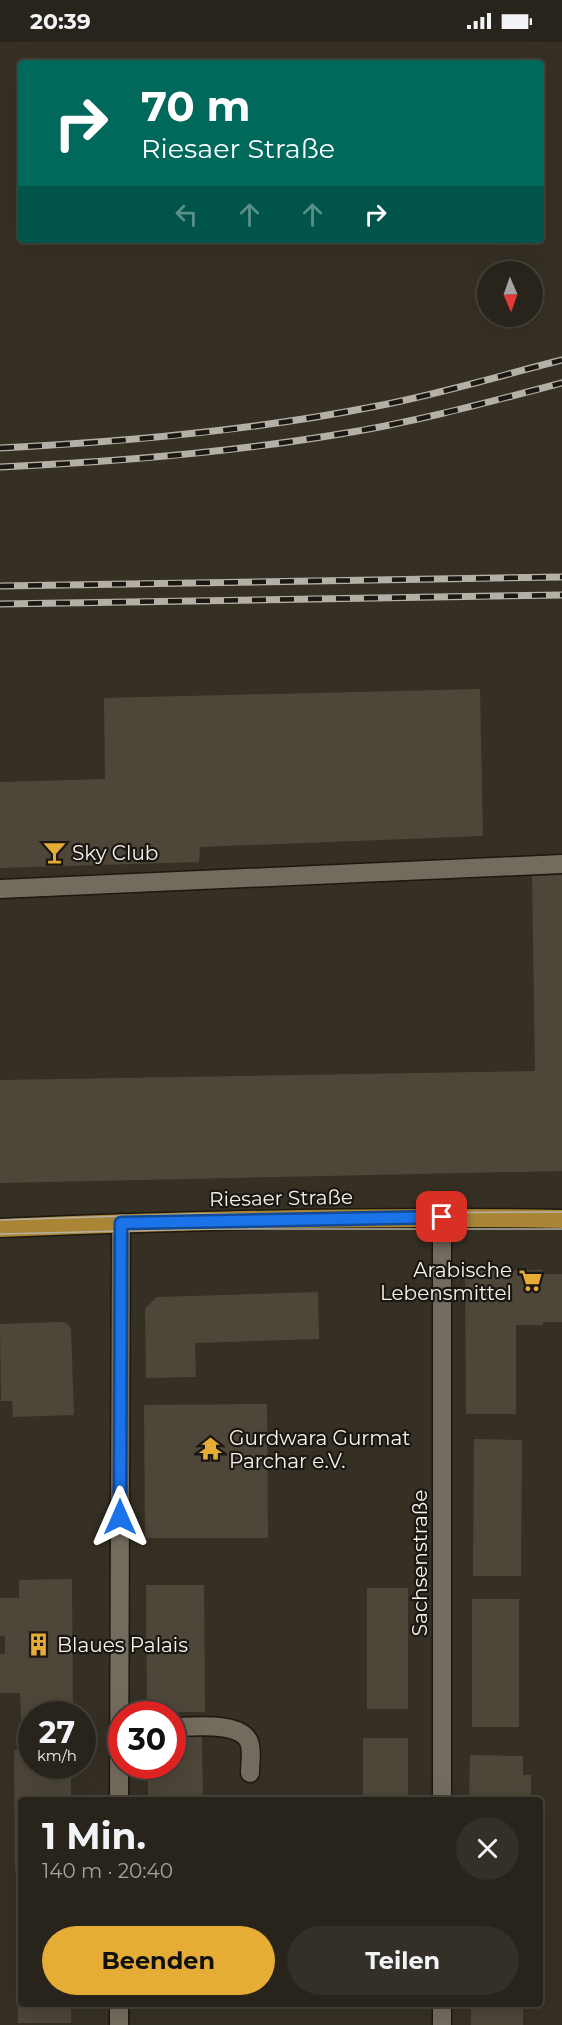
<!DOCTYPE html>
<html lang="de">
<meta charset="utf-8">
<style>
:root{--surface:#28241b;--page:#343028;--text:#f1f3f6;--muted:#a5a4a3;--line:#44413a;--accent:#e6ad36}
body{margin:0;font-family:Montserrat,sans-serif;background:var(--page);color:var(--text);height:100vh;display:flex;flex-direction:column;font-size:22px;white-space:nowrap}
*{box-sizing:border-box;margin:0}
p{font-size:20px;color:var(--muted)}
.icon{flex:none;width:33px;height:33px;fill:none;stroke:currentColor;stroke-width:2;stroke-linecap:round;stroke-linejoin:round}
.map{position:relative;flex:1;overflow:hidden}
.side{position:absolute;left:18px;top:1755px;width:525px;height:210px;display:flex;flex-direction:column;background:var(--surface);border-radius:6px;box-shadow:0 6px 24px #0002,0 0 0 2px var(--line)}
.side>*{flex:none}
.hud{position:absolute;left:18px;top:18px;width:526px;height:183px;border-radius:6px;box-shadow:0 6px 24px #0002,0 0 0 2px var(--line);background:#00695c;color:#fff;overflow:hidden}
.needle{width:39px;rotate:178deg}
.controls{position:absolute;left:477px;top:219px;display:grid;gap:12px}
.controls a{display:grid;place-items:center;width:66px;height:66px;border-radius:50%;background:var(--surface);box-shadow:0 6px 24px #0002,0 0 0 2px var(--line);font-size:30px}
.speed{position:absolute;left:18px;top:1659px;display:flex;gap:12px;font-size:30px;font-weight:700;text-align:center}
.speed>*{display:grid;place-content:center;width:78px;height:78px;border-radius:50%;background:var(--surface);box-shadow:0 6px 24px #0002,0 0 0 2px var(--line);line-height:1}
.speed small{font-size:15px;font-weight:400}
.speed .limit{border:9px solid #d22;background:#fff;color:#111}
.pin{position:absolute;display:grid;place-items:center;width:51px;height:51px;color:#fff;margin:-26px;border-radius:12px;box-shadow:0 3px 9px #0006}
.me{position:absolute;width:66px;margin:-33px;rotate:0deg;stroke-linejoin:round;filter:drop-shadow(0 0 4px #0008)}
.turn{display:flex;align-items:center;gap:21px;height:126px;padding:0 24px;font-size:27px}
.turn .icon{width:78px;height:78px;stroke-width:2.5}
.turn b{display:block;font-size:42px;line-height:51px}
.lanes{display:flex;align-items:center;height:57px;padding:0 24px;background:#0003;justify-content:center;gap:30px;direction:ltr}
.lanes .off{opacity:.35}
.round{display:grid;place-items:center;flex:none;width:63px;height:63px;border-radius:32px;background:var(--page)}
.head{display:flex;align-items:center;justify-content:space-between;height:102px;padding:0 24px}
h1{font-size:36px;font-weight:700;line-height:45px}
.action{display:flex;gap:12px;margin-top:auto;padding:12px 24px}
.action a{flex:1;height:69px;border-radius:36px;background:var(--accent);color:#111;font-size:24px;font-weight:700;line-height:69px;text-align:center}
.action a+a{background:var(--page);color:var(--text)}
.status{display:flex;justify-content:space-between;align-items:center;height:42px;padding:0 30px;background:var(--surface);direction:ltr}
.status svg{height:16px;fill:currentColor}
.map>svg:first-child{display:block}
.building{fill:#4d4639}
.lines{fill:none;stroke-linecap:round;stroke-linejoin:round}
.minor-casing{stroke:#1e170d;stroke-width:21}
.major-casing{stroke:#1e170d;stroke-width:21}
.minor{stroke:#736c5e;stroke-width:18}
.major{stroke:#a98535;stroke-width:18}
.tram{stroke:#b4b0a6;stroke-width:1.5}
.rail-casing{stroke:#b4b0a6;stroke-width:7}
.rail{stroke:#1b1813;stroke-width:4.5;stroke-dasharray:14;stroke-linecap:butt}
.route-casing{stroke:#114b97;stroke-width:15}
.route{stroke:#1a73e8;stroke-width:10}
.labels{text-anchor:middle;stroke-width:4.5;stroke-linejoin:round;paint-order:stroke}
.poi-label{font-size:20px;fill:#f7f3eb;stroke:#1b1813;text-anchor:start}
.street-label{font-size:20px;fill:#f7f3eb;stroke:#1b1813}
</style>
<div class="status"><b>20:39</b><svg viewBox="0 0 49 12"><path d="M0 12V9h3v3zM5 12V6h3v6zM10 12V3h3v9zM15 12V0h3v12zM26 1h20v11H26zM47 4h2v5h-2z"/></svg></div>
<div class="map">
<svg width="562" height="1983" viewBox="0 0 562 1983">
<rect width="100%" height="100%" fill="#363024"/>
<g class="building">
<polygon points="480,647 483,794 200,805 199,820 0,826 0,740 105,737 104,656"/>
<polygon points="562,833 562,1129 0,1141 0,1038 535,1029 532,834"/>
<polygon points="543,1228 543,1232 562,1232 562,1280 543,1280 543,1283 516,1283 516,1372 466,1372 465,1236 475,1229"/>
<polygon points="318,1250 319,1297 195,1301 196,1335 146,1336 145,1267 157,1255"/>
<polygon points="60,1280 67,1281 71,1287 74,1373 13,1375 12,1359 1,1359 0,1282"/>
<polygon points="267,1362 268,1496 145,1496 144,1363"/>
<polygon points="474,1397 522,1398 521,1534 473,1534"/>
<polygon points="72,1537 73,1672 32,1672 32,1679 21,1679 20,1651 0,1651 0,1612 5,1612 5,1594 0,1594 0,1556 19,1556 19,1538"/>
<polygon points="146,1543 204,1543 205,1670 147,1670"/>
<rect x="367" y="1546" width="41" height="121"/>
<rect x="472" y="1557" width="47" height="128"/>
<polygon points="172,1695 202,1695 203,1758 148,1758 148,1724 172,1724"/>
<rect x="363" y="1696" width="45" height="62"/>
<polygon points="32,1707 32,1724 71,1724 71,1758 21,1758 21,1829 15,1829 14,1708"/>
<polygon points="470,1713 523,1714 523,1733 531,1733 531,1758 469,1758"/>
<polygon points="17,1861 21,1861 21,1962 71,1962 71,1981 18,1981"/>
<rect x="360" y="1962" width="54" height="3"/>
<rect x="471" y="1962" width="52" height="21"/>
</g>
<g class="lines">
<defs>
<g id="minor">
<polyline points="0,847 562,822"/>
<path d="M172,1685c20,0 73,-7 78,18 2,8 0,19 0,28"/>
<polyline points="119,1758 121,1181"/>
<polyline points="442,1758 442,1175"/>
<polyline points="119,1983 119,1962"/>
<polyline points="442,1983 442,1962"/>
</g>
<path id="major" d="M0,1186c187,-8 375,-12 562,-9"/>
</defs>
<use href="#minor" class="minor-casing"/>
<use href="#major" class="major-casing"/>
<use href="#minor" class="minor"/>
<use href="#major" class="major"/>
<g class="tram">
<polyline points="0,1178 189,1172 562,1170"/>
<polyline points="0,1192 205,1187 562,1187"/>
</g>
<defs>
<g id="rail">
<path d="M0,406c125,-6 249,-17 372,-41 64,-12 127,-31 190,-47"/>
<path d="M0,425c114,-5 227,-14 340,-33 75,-12 149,-32 222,-51"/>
<polyline points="0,544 562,535"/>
<polyline points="0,562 562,553"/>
</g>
</defs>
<use href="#rail" class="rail-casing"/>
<use href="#rail" class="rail"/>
</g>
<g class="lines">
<defs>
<polyline id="route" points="120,1475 121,1181 442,1175"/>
</defs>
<use href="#route" class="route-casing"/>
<use href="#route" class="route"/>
</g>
<defs>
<symbol id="bar-bare" viewBox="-9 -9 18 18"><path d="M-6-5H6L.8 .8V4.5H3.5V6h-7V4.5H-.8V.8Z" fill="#e6ad36" stroke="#1b1813" stroke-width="2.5" paint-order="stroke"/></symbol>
<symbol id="supermarket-bare" viewBox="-9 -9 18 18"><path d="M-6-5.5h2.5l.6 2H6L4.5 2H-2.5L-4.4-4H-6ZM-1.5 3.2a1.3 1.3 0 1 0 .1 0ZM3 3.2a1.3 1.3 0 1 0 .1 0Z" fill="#e6ad36" stroke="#1b1813" stroke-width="2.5" paint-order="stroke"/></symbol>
<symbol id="temple-bare" viewBox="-9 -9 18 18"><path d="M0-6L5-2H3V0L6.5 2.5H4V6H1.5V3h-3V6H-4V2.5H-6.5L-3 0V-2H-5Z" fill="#e6ad36" stroke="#1b1813" stroke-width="2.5" paint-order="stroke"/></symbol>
<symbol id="building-bare" viewBox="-9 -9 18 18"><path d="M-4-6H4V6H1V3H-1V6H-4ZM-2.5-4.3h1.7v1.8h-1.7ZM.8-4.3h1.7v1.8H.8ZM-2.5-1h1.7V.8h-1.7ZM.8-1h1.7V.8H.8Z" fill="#e6ad36" stroke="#1b1813" stroke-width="2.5" paint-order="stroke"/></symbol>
</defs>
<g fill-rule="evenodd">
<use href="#bar-bare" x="38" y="794" width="33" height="33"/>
<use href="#supermarket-bare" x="514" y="1222" width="33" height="33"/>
<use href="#temple-bare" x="194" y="1390" width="33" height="33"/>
<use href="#building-bare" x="22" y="1586" width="33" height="33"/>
</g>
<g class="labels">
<g class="poi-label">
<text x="72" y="818">Sky Club</text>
<text x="512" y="1235" text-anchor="end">Arabische<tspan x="512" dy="23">Lebensmittel</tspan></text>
<text x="229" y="1403">Gurdwara Gurmat<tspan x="229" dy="23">Parchar e.V.</tspan></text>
<text x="57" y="1610">Blaues Palais</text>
</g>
<g class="street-label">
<text transform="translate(281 1156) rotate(-1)" y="7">Riesaer Straße</text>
<text transform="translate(420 1521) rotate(-90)" y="7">Sachsenstraße</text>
</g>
</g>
</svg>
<div class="controls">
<a><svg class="needle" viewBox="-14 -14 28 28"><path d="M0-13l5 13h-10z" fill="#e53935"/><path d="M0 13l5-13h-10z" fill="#a5a4a3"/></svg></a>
</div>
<div class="speed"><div>27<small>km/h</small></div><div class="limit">30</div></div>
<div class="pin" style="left:442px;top:1175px;background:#d93025"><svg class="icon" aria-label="arrive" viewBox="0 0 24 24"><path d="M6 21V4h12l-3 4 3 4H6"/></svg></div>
<svg class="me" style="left:120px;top:1475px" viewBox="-20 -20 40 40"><path d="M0-17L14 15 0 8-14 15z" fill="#1a73e8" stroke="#fff" stroke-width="4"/></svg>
<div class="hud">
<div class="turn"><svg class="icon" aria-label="right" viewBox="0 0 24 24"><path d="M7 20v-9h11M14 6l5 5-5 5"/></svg><div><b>70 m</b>Riesaer Straße</div></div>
<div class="lanes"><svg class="icon off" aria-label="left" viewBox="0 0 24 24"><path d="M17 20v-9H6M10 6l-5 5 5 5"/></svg><svg class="icon off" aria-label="ahead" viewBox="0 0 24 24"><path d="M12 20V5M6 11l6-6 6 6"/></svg><svg class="icon off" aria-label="ahead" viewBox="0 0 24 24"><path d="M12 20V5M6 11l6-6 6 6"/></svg><svg class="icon" aria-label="right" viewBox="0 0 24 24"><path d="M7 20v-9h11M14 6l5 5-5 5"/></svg></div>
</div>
<section class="side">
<div class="head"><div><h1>1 Min.</h1><p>140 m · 20:40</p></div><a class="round"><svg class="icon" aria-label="close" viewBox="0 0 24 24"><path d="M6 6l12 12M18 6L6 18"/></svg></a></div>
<div class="action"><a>Beenden</a><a>Teilen</a></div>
</section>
</div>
